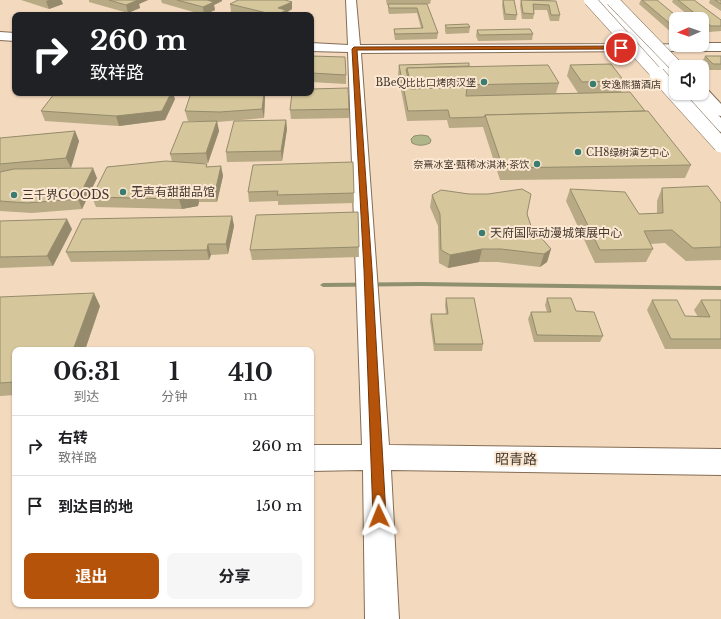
<!DOCTYPE html>
<html lang="zh">
<meta charset="utf-8">
<style>
:root{--surface:#fff;--page:#f6f6f6;--text:#202124;--muted:#757577;--line:#e0e0e0;--accent:#b45309}
body{margin:0;font-family:"Libre Baskerville","Noto Sans SC",serif;background:var(--page);color:var(--text);height:100vh;display:flex;flex-direction:column;font-size:15px;white-space:nowrap}
*{box-sizing:border-box;margin:0}
p{font-size:13px;color:var(--muted)}
.icon{flex:none;width:22px;height:22px;fill:none;stroke:currentColor;stroke-width:2;stroke-linecap:round;stroke-linejoin:round}
.map{position:relative;flex:1;overflow:hidden}
.details{position:absolute;left:12px;top:347px;width:302px;height:260px;display:flex;flex-direction:column;background:var(--surface);border-radius:8px;box-shadow:0 1px 3px #0004}
.details>*{flex:none}
.guide{position:absolute;left:12px;top:12px;width:302px;height:84px;border-radius:8px;box-shadow:0 1px 3px #0004;background:#202124;color:#fff;overflow:hidden}
.needle{width:26px;rotate:268deg}
.fabs{position:absolute;left:669px;top:12px;display:grid;gap:8px}
.fabs a{display:grid;place-items:center;width:40px;height:40px;border-radius:8px;background:var(--surface);box-shadow:0 1px 3px #0004;font-size:20px}
.pin{position:absolute;display:grid;place-items:center;width:34px;height:34px;color:#fff;margin:-17px;border:2px solid #fff;border-radius:50%;box-shadow:0 1px 4px #0007}
.me{position:absolute;width:44px;margin:-22px;rotate:358deg;stroke-linejoin:round;filter:drop-shadow(0 0 3px #0008)}
.turn{display:flex;align-items:center;gap:14px;height:84px;padding:0 12px;font-size:18px}
.turn .icon{width:52px;height:52px;stroke-width:2.5}
.turn b{display:block;font-size:28px;line-height:34px}
.eta{display:flex;justify-content:space-evenly;align-items:center;height:68px;text-align:center}
.eta b{font-size:24px;font-weight:700;line-height:28px}
.primary-button{display:flex;gap:8px;margin-top:auto;padding:8px 12px}
.primary-button a{flex:1;height:46px;border-radius:8px;background:var(--accent);color:#fff;font-size:16px;font-weight:700;line-height:46px;text-align:center}
.primary-button a+a{background:var(--page);color:var(--text)}
ul{padding:0;list-style:none}
li{display:flex;align-items:center;gap:12px;height:60px;padding:0 12px;border-top:1px solid var(--line)}
li div{flex:1}
li b{display:block;font-size:15px}
li em{font-style:normal}
.map>svg:first-child{display:block}
.water{fill:#b0b58a;stroke:#8f906e}
.lines{fill:none;stroke-linecap:round;stroke-linejoin:round}
.stream{fill:#8f906e;fill-rule:evenodd}
.minor-casing{stroke:#846d55;stroke-width:2}
.highway-casing{stroke:#846d55;stroke-width:2}
.minor{fill:#fff;fill-rule:evenodd}
.highway{fill:#fff;fill-rule:evenodd}
.highway-bridge-far1-casing{stroke:#846d55;stroke-width:13;stroke-linecap:butt}
.highway-bridge-casing{stroke:#846d55;stroke-width:16;stroke-linecap:butt}
.highway-bridge-far1{stroke:#fff;stroke-width:12}
.highway-bridge{stroke:#fff;stroke-width:15}
.wall{fill:#b7aa85}
.shaded-wall{fill:#958b6c}
.building{fill:#d5c69b;stroke:#958b6c}
.route{fill:#b45309;stroke:#753606}
.poi-dot{fill:#3a7d70;stroke:#fce7d2;stroke-width:1.5}
.labels{text-anchor:middle;stroke-width:4;stroke-linejoin:round;paint-order:stroke}
.far-poi-label{font-size:10px;fill:#42382d;stroke:#fce7d2;text-anchor:end}
.poi-label{font-size:12px;fill:#42382d;stroke:#fce7d2;text-anchor:start}
.near-street-label{font-size:14px;fill:#42382d;stroke:#fce7d2}
</style>
<div class="map">
<svg width="721" height="619" viewBox="0 0 721 619">
<rect width="100%" height="100%" fill="#f3d9be"/>
<path class="water" d="M421,135l7,1 3,4 -1,3c-7,3 -12,3 -18,0l-1,-4 3,-3z"/>
<g class="lines">
<polygon class="stream" points="421,282 721,286 721,290 421,286 323,287 320,285 323,283"/>
<defs>
<g id="minor">
<polygon points="346,0 356,0 360,45 635,44 595,0 606,0 648,44 702,45 702,43 721,43 721,51 655,51 676,72 676,84 671,83 642,51 361,53 389,445 721,449 721,475 391,470 399,619 365,619 363,470 311,471 311,445 362,445 348,52 311,51 311,43 348,45"/>
<polygon points="0,32 15,33 15,41 0,40"/>
<polygon points="682,93 697,93 721,118 721,132 716,130"/>
</g>
<polygon id="highway" points="702,88 707,89 721,104 721,116 716,115 696,93 702,93"/>
</defs>
<use href="#minor" class="minor-casing"/>
<use href="#highway" class="highway-casing"/>
<use href="#minor" class="minor"/>
<use href="#highway" class="highway"/>
<defs>
<g id="highway-bridge-far1">
<polyline points="590,0 658,75"/>
<polyline points="612,0 677,67"/>
</g>
<polyline id="highway-bridge" points="657,74 721,145"/>
</defs>
<use href="#highway-bridge-far1" class="highway-bridge-far1-casing"/>
<use href="#highway-bridge" class="highway-bridge-casing"/>
<use href="#highway-bridge-far1" class="highway-bridge-far1"/>
<use href="#highway-bridge" class="highway-bridge"/>
</g>
<g class="wall">
<polygon points="21,0 62,0 61,0 63,4 49,9"/>
<polygon points="89,0 148,0 139,4 140,8 128,13 89,2"/>
<polygon points="161,0 222,0 222,1 214,5 215,10 204,15 162,3"/>
<polygon points="251,0 292,2 292,9 286,13 287,15 244,15 231,12 230,4"/>
<polygon points="386,0 431,0 430,4 427,4 438,33 437,39 395,40 394,34 394,29 421,28 417,13 389,14 388,10 388,5 387,5"/>
<polygon points="503,0 517,15 516,20 504,20 502,5"/>
<polygon points="521,0 551,0 550,1 560,15 559,21 550,21 547,10 534,10 534,14 533,19 522,19 520,5"/>
<polygon points="641,0 657,0 676,19 676,33 672,33 639,4"/>
<polygon points="673,0 694,0 721,20 721,31 709,32 702,26 702,19 693,19 672,2"/>
<polygon points="710,0 721,0 721,11 709,3"/>
<polygon points="445,25 470,27 469,33 446,34 445,31"/>
<polygon points="477,30 533,34 532,40 478,41 476,36"/>
<polygon points="311,56 346,75 346,84 311,82"/>
<polygon points="705,56 721,56 721,70 710,70 702,62"/>
<polygon points="399,65 469,66 559,83 556,93 578,93 567,76 570,65 624,81 621,92 645,111 691,165 685,178 500,180 483,127 449,128 447,120 407,121 398,74"/>
<polygon points="175,99 165,120 119,126 45,121 41,111"/>
<polygon points="265,99 264,118 217,122 219,131 208,163 190,163 207,164 207,167 221,166 223,176 217,202 199,202 198,206 182,209 96,207 92,197 172,161 170,154 204,121 188,121 185,111"/>
<polygon points="349,109 349,118 291,119 290,110"/>
<polygon points="286,120 287,129 282,161 227,162 226,152"/>
<polygon points="75,131 79,141 71,168 60,169 97,178 82,209 32,213 0,211 0,138"/>
<polygon points="353,162 354,203 278,205 278,201 249,202 248,192"/>
<polygon points="662,188 721,203 721,260 686,261 665,243 650,244 653,249 646,262 595,263 566,201 570,189 639,214 657,213 657,201"/>
<polygon points="432,195 527,214 531,226 551,249 547,262 540,267 498,262 479,262 448,268 439,263 438,226 430,207"/>
<polygon points="358,212 359,257 252,260 250,250"/>
<polygon points="232,216 234,226 228,254 211,255 209,260 71,262 66,252"/>
<polygon points="0,221 72,229 53,266 0,268"/>
<polygon points="0,297 100,306 85,350 15,350 15,395 0,396"/>
<polygon points="446,298 483,344 482,351 434,351 430,321 431,314 446,314 445,305"/>
<polygon points="547,298 576,311 603,336 600,342 534,342 528,319 531,312 547,312 545,305"/>
<polygon points="652,300 685,316 698,317 694,310 701,300 721,300 721,349 665,349 647,310"/>
</g>
<g class="shaded-wall">
<polygon points="49,0 62,0 61,0 63,4 49,9 46,1"/>
<polygon points="132,0 148,0 139,4 140,8 128,13 126,5"/>
<polygon points="206,0 222,0 222,1 214,5 215,10 204,15 203,7"/>
<polygon points="292,2 292,9 286,13 287,15 277,15 278,8"/>
<polygon points="171,93 173,93 175,99 165,120 119,126 116,116"/>
<polygon points="264,93 265,93 265,99 264,118 262,109"/>
<polygon points="286,120 287,129 282,161 281,151"/>
<polygon points="217,121 219,131 208,163 206,153"/>
<polygon points="75,131 79,141 71,168 66,158"/>
<polygon points="221,166 223,176 217,202 215,192"/>
<polygon points="93,168 97,178 82,209 78,199"/>
<polygon points="197,192 199,202 198,206 182,209 179,199"/>
<polygon points="232,216 234,226 228,254 226,244"/>
<polygon points="67,219 72,229 53,266 47,256"/>
<polygon points="208,244 211,255 209,260 207,250"/>
<polygon points="482,249 479,262 448,268 450,255"/>
<polygon points="551,249 547,262 540,267 544,254"/>
<polygon points="94,293 100,306 85,350 73,350"/>
</g>
<g class="building">
<polygon points="109,0 138,0 126,5"/>
<polygon points="177,0 207,0 214,2 203,7"/>
<polygon points="238,0 285,0 292,2 278,8 286,10 277,15 275,15 230,4"/>
<polygon points="503,0 514,0 517,15 505,14"/>
<polygon points="521,0 556,1 560,15 551,15 549,5 533,4 534,14 523,13"/>
<polygon points="642,0 657,0 680,19 676,19 676,27 674,27"/>
<polygon points="678,0 694,0 721,20 721,26 711,26"/>
<polygon points="715,0 721,0 721,4"/>
<polygon points="388,4 427,4 438,33 395,34 394,29 423,28 417,8 389,8"/>
<polygon points="468,24 470,27 447,28 445,25"/>
<polygon points="530,29 533,34 479,35 477,30"/>
<polygon points="311,56 345,57 346,75 311,73"/>
<polygon points="705,56 721,56 721,64 713,64"/>
<polygon points="469,63 469,66 407,68 406,70 411,89 467,87 466,96 630,92 645,111 485,115 484,117 450,118 448,110 408,111 399,65"/>
<polygon points="611,64 624,81 582,82 570,65"/>
<polygon points="548,65 559,83 411,86 407,68"/>
<polygon points="348,88 349,109 290,110 292,93 311,93 311,89"/>
<polygon points="65,93 171,93 162,111 116,116 41,111 54,94"/>
<polygon points="191,93 264,93 262,109 220,112 185,111"/>
<polygon points="648,111 691,165 503,168 485,115"/>
<polygon points="286,120 281,151 226,152 234,121"/>
<polygon points="217,121 206,153 170,154 183,122"/>
<polygon points="75,131 66,158 0,164 0,138"/>
<polygon points="166,161 207,164 206,167 221,166 215,192 197,192 195,195 179,199 92,197 107,167"/>
<polygon points="353,162 354,193 277,195 278,191 248,192 253,165"/>
<polygon points="93,168 78,199 27,203 0,201 0,172 14,169"/>
<polygon points="708,186 721,203 721,247 693,248 672,230 644,231 653,249 600,250 570,189 625,192 639,214 663,213 662,188"/>
<polygon points="522,189 531,194 527,214 531,226 551,249 544,254 501,249 482,249 450,255 441,250 440,214 432,195 441,190 469,194 488,194"/>
<polygon points="358,212 359,247 250,250 256,215"/>
<polygon points="232,216 226,244 208,244 207,250 66,252 82,219"/>
<polygon points="67,219 47,256 0,257 0,221"/>
<polygon points="94,293 73,350 15,350 15,382 0,383 0,297"/>
<polygon points="446,298 474,298 483,344 435,344 431,314 448,314"/>
<polygon points="547,298 571,298 576,311 594,312 603,336 537,335 531,312 551,312"/>
<polygon points="652,300 677,300 685,316 710,317 701,300 721,300 721,339 671,339"/>
</g>
<polygon class="route" points="621,46 623,48 623,49 357,50 372,270 386,516 384,520 379,522 375,520 373,516 364,270 352,49 354,47"/>
<g class="poi-dot">
<circle cx="484" cy="82" r="4"/>
<circle cx="593" cy="84" r="4"/>
<circle cx="578" cy="152" r="4"/>
<circle cx="537" cy="164" r="4"/>
<circle cx="123" cy="192" r="4"/>
<circle cx="14" cy="195" r="4"/>
<circle cx="482" cy="233" r="4"/>
</g>
<g class="labels">
<g class="far-poi-label">
<text x="476" y="86">BBeQ比比口烤肉汉堡</text>
<text x="601" y="88" text-anchor="start">安逸熊猫酒店</text>
<text x="586" y="156" text-anchor="start">CH8绿树演艺中心</text>
<text x="529" y="168">奈熹冰室·甄稀冰淇淋·茶饮</text>
</g>
<g class="poi-label">
<text x="131" y="196">无声有甜甜品馆</text>
<text x="22" y="199">三千界GOODS</text>
<text x="490" y="237">天府国际动漫城策展中心</text>
</g>
<g class="near-street-label">
<text transform="translate(516 459) rotate(1)" y="5">昭青路</text>
</g>
</g>
</svg>
<div class="fabs">
<a><svg class="needle" viewBox="-14 -14 28 28"><path d="M0-13l5 13h-10z" fill="#e53935"/><path d="M0 13l5-13h-10z" fill="#757577"/></svg></a>
<a><svg class="icon" aria-label="sound" viewBox="0 0 24 24"><path d="M4 9h4l5-4v14l-5-4H4zM17 9q2 3 0 6"/></svg></a>
</div>
<div class="pin" style="left:621px;top:48px;background:#d93025"><svg class="icon" aria-label="arrive" viewBox="0 0 24 24"><path d="M6 21V4h12l-3 4 3 4H6"/></svg></div>
<svg class="me" style="left:379px;top:516px" viewBox="-20 -20 40 40"><path d="M0-17L14 15 0 8-14 15z" fill="#b45309" stroke="#fff" stroke-width="4"/></svg>
<div class="guide">
<div class="turn"><svg class="icon" aria-label="right" viewBox="0 0 24 24"><path d="M7 20v-9h11M14 6l5 5-5 5"/></svg><div><b>260 m</b>致祥路</div></div>
</div>
<section class="details">
<div class="eta">
<div><b>06:31</b><p>到达</p></div>
<div><b>1</b><p>分钟</p></div>
<div><b>410</b><p>m</p></div>
</div>
<ul>
<li><svg class="icon" aria-label="right" viewBox="0 0 24 24"><path d="M7 20v-9h11M14 6l5 5-5 5"/></svg><div><b>右转</b><p>致祥路</p></div><em>260 m</em></li>
<li><svg class="icon" aria-label="arrive" viewBox="0 0 24 24"><path d="M6 21V4h12l-3 4 3 4H6"/></svg><div><b>到达目的地</b></div><em>150 m</em></li>
</ul>
<div class="primary-button"><a>退出</a><a>分享</a></div>
</section>
</div>
